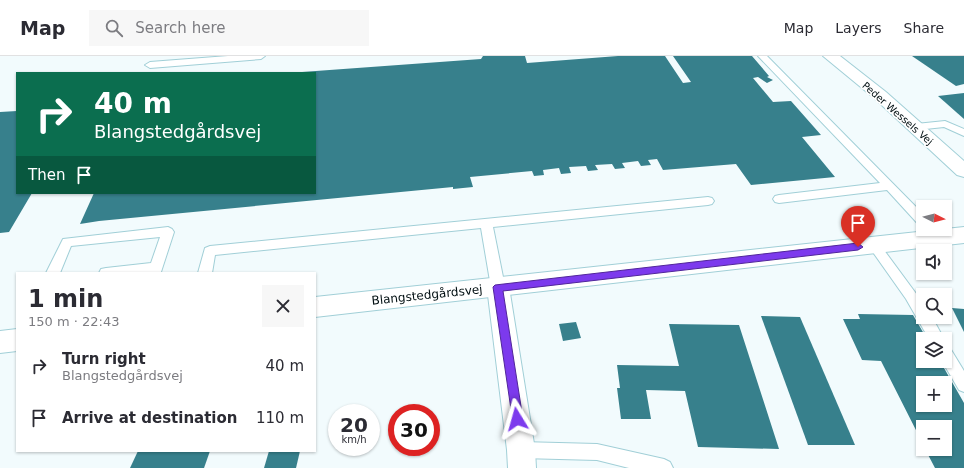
<!DOCTYPE html>
<meta charset="utf-8">
<style>
:root{--surface:#fff;--page:#f7f7f7;--text:#2b2b33;--muted:#7c7c81;--line:#e1e1e2}
body{margin:0;font-family:"DejaVu Sans",sans-serif;background:var(--page);color:var(--text);height:100vh;display:flex;flex-direction:column;font-size:15px;white-space:nowrap}
*{box-sizing:border-box;margin:0}
p{font-size:13px;color:var(--muted)}
.icon{flex:none;width:22px;height:22px;fill:none;stroke:currentColor;stroke-width:2;stroke-linecap:round;stroke-linejoin:round}
.map{position:relative;flex:1;overflow:hidden}
.sheet{position:absolute;left:16px;top:216px;width:300px;height:180px;display:flex;flex-direction:column;background:var(--surface);border-radius:0px;box-shadow:0 1px 3px #0004}
.sheet>*{flex:none}
.hud{position:absolute;left:16px;top:16px;width:300px;height:122px;border-radius:0px;box-shadow:0 1px 3px #0004;background:#0b6e4f;color:#fff;overflow:hidden}
.needle{width:26px;rotate:96deg}
.fabs{position:absolute;left:916px;top:144px;display:grid;gap:8px}
.fabs a{display:grid;place-items:center;width:36px;height:36px;border-radius:0px;background:var(--surface);box-shadow:0 1px 3px #0004;font-size:20px}
.speed{position:absolute;left:328px;top:348px;display:flex;gap:8px;font-size:20px;font-weight:700;text-align:center}
.speed>*{display:grid;place-content:center;width:52px;height:52px;border-radius:50%;background:var(--surface);box-shadow:0 1px 3px #0004;line-height:1}
.speed small{font-size:10px;font-weight:400}
.speed .limit{border:6px solid #d22;background:#fff;color:#111}
.pin{position:absolute;display:grid;place-items:center;width:34px;height:34px;color:#fff;margin:-41px -17px;border-radius:50% 50% 50% 0;rotate:-45deg;box-shadow:0 0 4px #0007}
.pin .icon{rotate:45deg}
.me{position:absolute;width:44px;margin:-22px;rotate:352deg;stroke-linejoin:round;filter:drop-shadow(0 0 3px #0008)}
.turn{display:flex;align-items:center;gap:14px;height:84px;padding:0 12px;font-size:18px}
.turn .icon{width:52px;height:52px;stroke-width:2.5}
.turn b{display:block;font-size:28px;line-height:34px}
.then{display:flex;align-items:center;height:38px;padding:0 12px;background:#0003;gap:8px;font-size:15px}
.round{display:grid;place-items:center;flex:none;width:42px;height:42px;border-radius:0px;background:var(--page)}
.overview{display:flex;align-items:center;justify-content:space-between;height:68px;padding:0 12px}
h1{font-size:24px;font-weight:700;line-height:30px}
ul{padding:0;list-style:none}
li{display:flex;align-items:center;gap:12px;height:52px;padding:0 12px}
li div{flex:1}
li b{display:block;font-size:15px}
li em{font-style:normal}
header{display:flex;align-items:center;gap:24px;box-sizing:border-box;height:56px;padding:0 20px;background:var(--surface);border-bottom:1px solid var(--line)}
header strong{font-size:19px}
nav{display:flex;gap:22px;margin-inline-start:auto;font-size:14px}
.search{width:280px;height:36px;background:var(--page);display:flex;align-items:center;gap:10px;box-sizing:border-box;padding:0 14px;border-radius:0px;color:var(--muted);font-size:15px}
.map>svg:first-child{display:block}
.building{fill:#37808c;fill-rule:evenodd}
.lines{fill:none;stroke-linecap:round;stroke-linejoin:round}
.service-casing{stroke:#a1cfd7;stroke-width:2}
.minor-casing{stroke:#a1cfd7;stroke-width:2}
.tertiary-casing{stroke:#a1cfd7;stroke-width:2}
.service{fill:#fff;fill-rule:evenodd}
.minor{fill:#fff;fill-rule:evenodd}
.tertiary{fill:#fff;fill-rule:evenodd}
.route{fill:#7c3aed;stroke:#51269a}
.labels{text-anchor:middle;stroke-width:3.5;stroke-linejoin:round;paint-order:stroke}
.far-street-label{font-size:10px;fill:#010e11;stroke:#fff}
.street-label{font-size:12px;fill:#010e11;stroke:#fff}
</style>
<header>
<strong>Map</strong>
<div class="search"><svg class="icon" aria-label="search" viewBox="0 0 24 24"><circle cx="10" cy="10" r="6"/><path d="M15 15l6 6"/></svg>Search here</div>
<nav><a>Map</a><a>Layers</a><a>Share</a></nav>
</header>
<div class="map">
<svg width="964" height="412" viewBox="0 0 964 412">
<rect width="100%" height="100%" fill="#f2fbfd"/>
<g class="building">
<polygon points="483,0 525,0 527,7 618,0 665,0 683,27 691,26 673,0 752,0 769,20 767,21 773,24 767,27 758,21 753,22 773,46 791,45 821,79 802,81 835,121 751,129 736,108 663,114 657,103 648,104 651,109 641,110 638,105 622,107 625,112 615,113 612,108 595,109 598,114 588,115 586,110 569,111 571,117 561,118 559,112 543,114 544,119 534,120 532,115 470,121 473,131 453,133 453,131 99,165 80,168 94,137 315,137 315,17 302,16 481,3"/>
<polygon points="912,0 964,0 964,28 956,30"/>
<polygon points="964,37 964,63 938,40"/>
<polygon points="17,55 17,137 32,137 9,176 0,177 0,56"/>
<polygon points="952,252 964,253 964,276"/>
<path d="M858,258l55,1 14,24h-4v22h17l24,42v65h-29l-10,-19h20v-22h-22v17l-42,-83 -19,-1 -19,-41h17zM923,327h22v22h-22z"/>
<polygon points="761,260 800,261 855,389 808,389"/>
<polygon points="576,266 581,282 563,285 559,268"/>
<polygon points="669,268 739,269 779,393 698,391 685,335 646,334 651,363 621,363 617,332 620,332 617,309 679,310"/>
<polygon points="138,395 210,395 204,412 130,412"/>
<polygon points="269,395 300,395 296,412 264,412"/>
</g>
<g class="lines">
<defs>
<g id="service">
<polygon points="228,0 265,0 261,3 150,12 145,9 150,6"/>
<polygon points="758,0 767,0 923,158 923,170 919,169 887,134 779,147 775,146 773,143 775,140 779,139 880,127"/>
<polygon points="945,65 964,73 964,80 944,71 916,74 911,71 916,68"/>
<polygon points="708,141 712,142 714,145 712,148 708,149 493,171 505,231 503,235 498,236 493,235 491,231 481,172 215,199 212,217 198,217 205,192 210,190"/>
<polygon points="168,171 172,173 174,176 161,216 156,217 99,217 101,213 106,212 151,207 160,181 71,190 60,217 46,217 63,183"/>
<polygon points="874,184 878,186 923,247 923,261 932,261 944,283 929,283 906,243 870,192 868,189 870,186"/>
<polygon points="945,290 950,292 964,315 964,336 959,334 942,305 945,305"/>
<polygon points="521,386 597,388 664,403 670,406 673,412 629,412 597,404 521,402 515,400 513,394 515,388"/>
</g>
<g id="minor">
<polygon points="823,0 840,0 886,36 964,105 964,121 957,119 874,42"/>
<polygon points="498,222 506,224 509,231 535,394 536,412 508,412 507,394 487,231 490,224"/>
</g>
<g id="tertiary">
<polygon points="964,171 964,187 315,261 315,241"/>
<polygon points="17,273 17,295 0,297 0,275"/>
</g>
</defs>
<use href="#service" class="service-casing"/>
<use href="#minor" class="minor-casing"/>
<use href="#tertiary" class="tertiary-casing"/>
<use href="#service" class="service"/>
<use href="#minor" class="minor"/>
<use href="#tertiary" class="tertiary"/>
</g>
<polygon class="route" points="858,187 863,191 858,194 503,235 523,363 521,367 517,369 513,367 493,231 495,229"/>
<g class="labels">
<g class="far-street-label">
<text transform="translate(898 57) rotate(41)" y="4">Peder Wessels Vej</text>
</g>
<g class="street-label">
<text transform="translate(427 239) rotate(-6)" y="4">Blangstedgårdsvej</text>
</g>
</g>
</svg>
<div class="fabs">
<a><svg class="needle" viewBox="-14 -14 28 28"><path d="M0-13l5 13h-10z" fill="#e53935"/><path d="M0 13l5-13h-10z" fill="#7c7c81"/></svg></a>
<a><svg class="icon" aria-label="sound" viewBox="0 0 24 24"><path d="M4 9h4l5-4v14l-5-4H4zM17 9q2 3 0 6"/></svg></a>
<a><svg class="icon" aria-label="search" viewBox="0 0 24 24"><circle cx="10" cy="10" r="6"/><path d="M15 15l6 6"/></svg></a>
<a><svg class="icon" aria-label="layers" viewBox="0 0 24 24"><path d="M12 4l9 5-9 5-9-5zM3 14l9 5 9-5"/></svg></a>
<a>+</a>
<a>−</a>
</div>
<div class="speed"><div>20<small>km/h</small></div><div class="limit">30</div></div>
<div class="pin" style="left:858px;top:191px;background:#d93025"><svg class="icon" aria-label="arrive" viewBox="0 0 24 24"><path d="M6 21V4h12l-3 4 3 4H6"/></svg></div>
<svg class="me" style="left:517px;top:363px" viewBox="-20 -20 40 40"><path d="M0-17L14 15 0 8-14 15z" fill="#7c3aed" stroke="#fff" stroke-width="4"/></svg>
<div class="hud">
<div class="turn"><svg class="icon" aria-label="right" viewBox="0 0 24 24"><path d="M7 20v-9h11M14 6l5 5-5 5"/></svg><div><b>40 m</b>Blangstedgårdsvej</div></div>
<div class="then">Then<svg class="icon" aria-label="arrive" viewBox="0 0 24 24"><path d="M6 21V4h12l-3 4 3 4H6"/></svg></div>
</div>
<section class="sheet">
<div class="overview"><div><h1>1 min</h1><p>150 m · 22:43</p></div><a class="round"><svg class="icon" aria-label="close" viewBox="0 0 24 24"><path d="M6 6l12 12M18 6L6 18"/></svg></a></div>
<ul>
<li><svg class="icon" aria-label="right" viewBox="0 0 24 24"><path d="M7 20v-9h11M14 6l5 5-5 5"/></svg><div><b>Turn right</b><p>Blangstedgårdsvej</p></div><em>40 m</em></li>
<li><svg class="icon" aria-label="arrive" viewBox="0 0 24 24"><path d="M6 21V4h12l-3 4 3 4H6"/></svg><div><b>Arrive at destination</b></div><em>110 m</em></li>
</ul>
</section>
</div>
